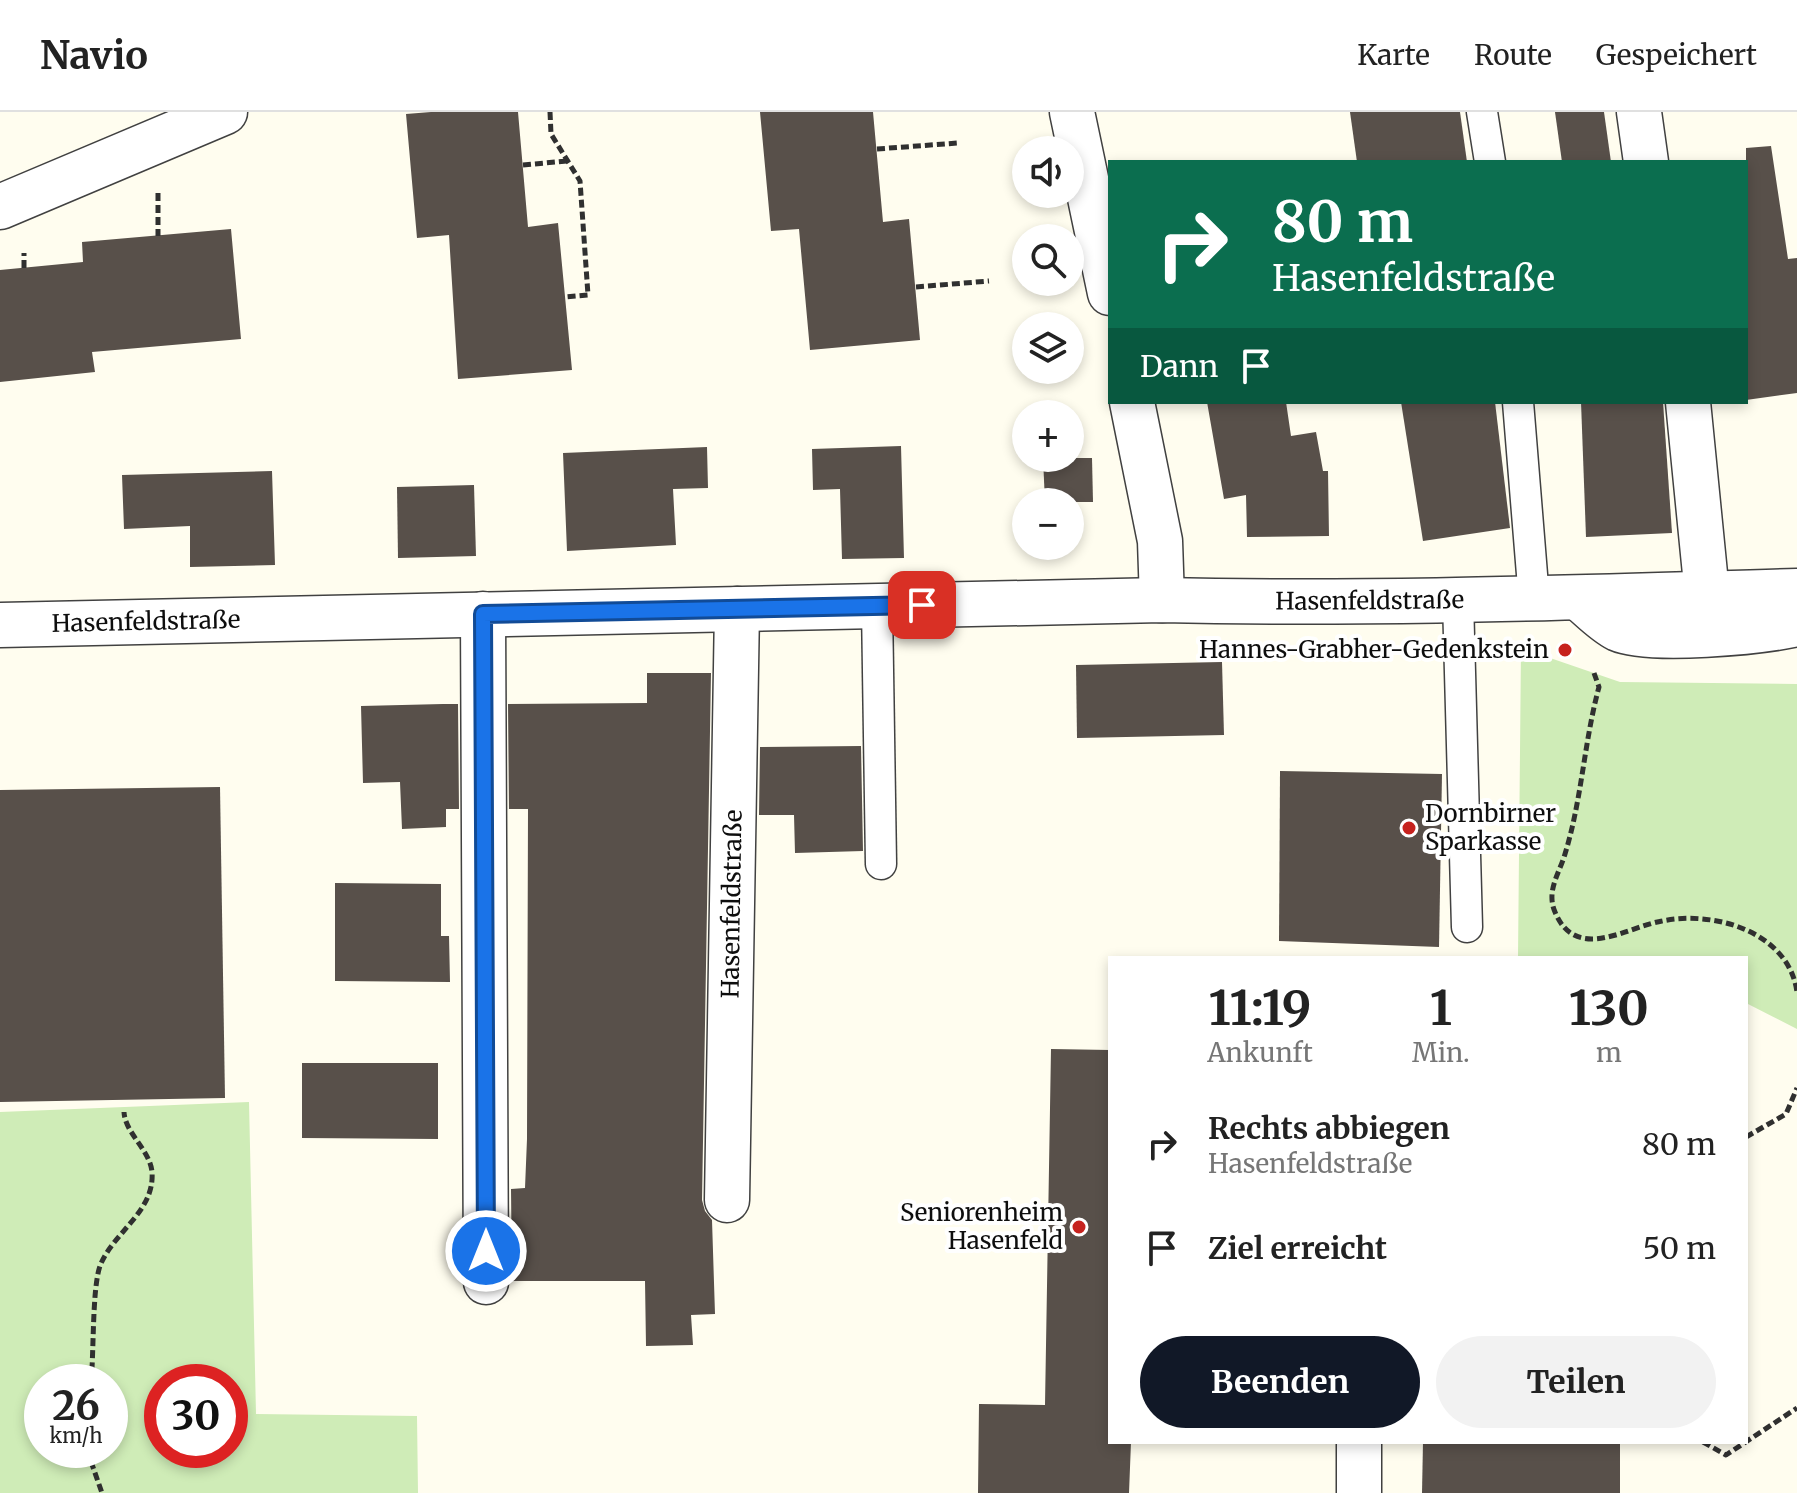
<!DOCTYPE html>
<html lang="de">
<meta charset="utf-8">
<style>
:root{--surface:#fff;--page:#f2f2f2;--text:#222;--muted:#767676;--line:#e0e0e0;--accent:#111827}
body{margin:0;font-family:Merriweather,serif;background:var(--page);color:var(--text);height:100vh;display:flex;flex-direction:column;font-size:30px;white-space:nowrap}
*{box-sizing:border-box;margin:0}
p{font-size:26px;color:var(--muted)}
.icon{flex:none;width:44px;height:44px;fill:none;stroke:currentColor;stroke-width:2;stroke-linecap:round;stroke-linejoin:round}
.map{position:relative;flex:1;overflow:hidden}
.panel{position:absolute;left:1108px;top:844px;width:640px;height:488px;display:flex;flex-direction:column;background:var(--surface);border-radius:0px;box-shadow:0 4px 12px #0003}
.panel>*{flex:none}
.guide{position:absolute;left:1108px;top:48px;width:640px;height:244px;border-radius:0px;box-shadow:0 4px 12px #0003;background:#0b6e4f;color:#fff;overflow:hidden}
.controls{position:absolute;left:1012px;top:24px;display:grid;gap:16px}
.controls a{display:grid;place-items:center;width:72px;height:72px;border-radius:50%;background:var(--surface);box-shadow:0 4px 12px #0003;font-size:40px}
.speed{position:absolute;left:24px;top:1252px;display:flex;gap:16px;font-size:40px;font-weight:700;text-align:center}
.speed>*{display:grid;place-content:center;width:104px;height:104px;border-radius:50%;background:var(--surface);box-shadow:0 4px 12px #0003;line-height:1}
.speed small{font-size:20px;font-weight:400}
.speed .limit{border:12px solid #d22;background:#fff;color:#111}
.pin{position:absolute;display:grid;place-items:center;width:68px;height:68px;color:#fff;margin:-34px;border-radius:16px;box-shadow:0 4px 12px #0006}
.me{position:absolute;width:88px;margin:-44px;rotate:0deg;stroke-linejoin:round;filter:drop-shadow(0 0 6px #0008)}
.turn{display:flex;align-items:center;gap:28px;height:168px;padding:0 32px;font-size:36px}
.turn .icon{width:104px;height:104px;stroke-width:2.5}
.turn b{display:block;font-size:56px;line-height:68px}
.then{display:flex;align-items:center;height:76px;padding:0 32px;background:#0003;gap:16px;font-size:30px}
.eta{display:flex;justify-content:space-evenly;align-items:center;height:136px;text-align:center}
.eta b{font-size:48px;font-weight:700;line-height:56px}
.primary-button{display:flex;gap:16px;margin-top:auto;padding:16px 32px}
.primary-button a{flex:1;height:92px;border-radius:48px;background:var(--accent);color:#fff;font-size:32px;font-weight:700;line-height:92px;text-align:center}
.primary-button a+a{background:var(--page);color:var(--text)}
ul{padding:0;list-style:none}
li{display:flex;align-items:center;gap:24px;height:104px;padding:0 32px}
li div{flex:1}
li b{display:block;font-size:30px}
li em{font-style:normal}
header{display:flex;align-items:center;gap:48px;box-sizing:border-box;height:112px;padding:0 40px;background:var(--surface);border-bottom:2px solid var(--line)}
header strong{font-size:38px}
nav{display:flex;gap:44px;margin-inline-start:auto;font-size:28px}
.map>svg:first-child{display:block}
.green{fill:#cfecb7;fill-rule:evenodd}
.building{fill:#58504a}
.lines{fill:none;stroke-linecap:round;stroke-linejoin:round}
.service-casing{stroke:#414141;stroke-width:33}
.minor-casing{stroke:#414141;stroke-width:47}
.path{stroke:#303030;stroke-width:5;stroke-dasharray:8 4;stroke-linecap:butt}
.service{stroke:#fff;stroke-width:30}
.minor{stroke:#fff;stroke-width:44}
.route-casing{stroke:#114b97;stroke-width:20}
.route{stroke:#1a73e8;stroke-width:14}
.poi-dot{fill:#c6221e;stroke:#fff;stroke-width:3}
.labels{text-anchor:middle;stroke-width:8;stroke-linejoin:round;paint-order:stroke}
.street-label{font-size:24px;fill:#0e0e0e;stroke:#fff}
.poi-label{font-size:24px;fill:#0e0e0e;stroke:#fff;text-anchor:end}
</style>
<header>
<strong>Navio</strong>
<nav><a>Karte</a><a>Route</a><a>Gespeichert</a></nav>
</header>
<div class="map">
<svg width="1797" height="1381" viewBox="0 0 1797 1381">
<rect width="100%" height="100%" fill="#fffdef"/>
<g class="green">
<polygon points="1521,536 1620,570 1797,572 1797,917 1746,891 1746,846 1518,846"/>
<path d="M249,990l7,312 161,2 1,77h-418v-381zM42,1270h68v68h-68zM162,1270h68v68h-68z"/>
</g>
<g class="building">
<polygon points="431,0 518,0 528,115 558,111 572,258 458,267 449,123 417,126 406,2"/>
<polygon points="760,0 873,0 883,110 909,107 920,228 810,238 799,117 771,119"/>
<polygon points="1350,0 1460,0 1467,50 1357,50"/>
<polygon points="1555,0 1604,0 1611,50 1562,50"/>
<polygon points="1771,34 1788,147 1797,146 1797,281 1746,288 1746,36"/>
<polygon points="231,117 241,227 92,240 95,260 0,270 0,158 83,150 82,130"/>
<polygon points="1207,290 1286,290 1291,324 1316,320 1323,359 1328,359 1329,424 1247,425 1246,383 1224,387"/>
<polygon points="1401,290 1495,290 1510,416 1423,429"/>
<polygon points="1581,290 1663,290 1672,421 1586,425"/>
<polygon points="901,334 904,446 842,447 840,377 813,378 812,337"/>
<polygon points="707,335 708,376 673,377 676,433 567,439 563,341"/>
<polygon points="1043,346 1092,346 1093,390 1045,390"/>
<polygon points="272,359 275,453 190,455 190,414 124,417 122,363"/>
<polygon points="474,373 476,444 398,446 397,375"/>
<polygon points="1222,550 1224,623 1077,626 1076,553"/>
<polygon points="647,561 711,561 702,1088 705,1099 712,1108 715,1202 691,1203 693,1233 646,1234 645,1169 512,1169 511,1077 525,1076 527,1027 528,697 509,697 508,592 647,591"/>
<polygon points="443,592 458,592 459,697 446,697 446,715 402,717 400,670 363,671 361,594"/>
<polygon points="861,634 863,739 795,741 794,703 759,703 760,635"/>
<polygon points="1280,659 1442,662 1439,835 1279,829"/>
<polygon points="220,675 225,986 0,990 0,678"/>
<polygon points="335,771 441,772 441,824 449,824 450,870 335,869"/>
<polygon points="1051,937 1110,938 1110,1330 1131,1330 1129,1381 978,1381 979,1292 1045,1293"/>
<polygon points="302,951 438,951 438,1027 302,1026"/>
<polygon points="1423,1330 1620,1330 1620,1381 1422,1381"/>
</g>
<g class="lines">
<defs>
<g id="service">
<polyline points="1482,0 1490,50"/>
<polyline points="1518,290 1534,487"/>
<polyline points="1458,488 1467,815"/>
<polyline points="877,494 881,752"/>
</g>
<g id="minor">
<polyline points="1072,0 1110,181"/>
<polyline points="1639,0 1646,50"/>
<polyline points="0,95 225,0"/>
<polyline points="1132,290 1160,429 1162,488"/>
<polyline points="1688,290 1707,482"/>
<path d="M1579,486c12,10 25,24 39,31 31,14 144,3 179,-5"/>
<polyline points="483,502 486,1170"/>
<path id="s1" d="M0,513l1162,-25c211,5 423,-3 635,-9"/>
<path id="s2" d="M727,1088l10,-591"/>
<polyline points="1359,1381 1359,1330"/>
</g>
</defs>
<use href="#service" class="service-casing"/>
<use href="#minor" class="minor-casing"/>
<g class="path">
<polyline points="550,0 551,22 580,69 588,183 565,185"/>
<polyline points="877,37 958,31"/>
<polyline points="523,53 567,49"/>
<polyline points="158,81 158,124"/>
<polyline points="24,156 24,141"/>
<polyline points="916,175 989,169"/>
<path d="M1594,561l5,14c-15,55 -17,112 -34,167 -6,20 -19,37 -10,58 21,51 72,15 107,9 54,-11 127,12 135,71"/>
<polyline points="1746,1025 1786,1002 1797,976"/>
<path d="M91,1270c3,-29 1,-93 9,-116 13,-34 55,-54 52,-94 -2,-22 -27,-39 -28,-60"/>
<polyline points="1703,1330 1726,1343 1797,1296"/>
<polyline points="87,1338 102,1381"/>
</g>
<use href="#service" class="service"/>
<use href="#minor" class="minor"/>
</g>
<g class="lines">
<defs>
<polyline id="route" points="486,1139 483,502 922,493"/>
</defs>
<use href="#route" class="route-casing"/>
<use href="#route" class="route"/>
</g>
<g class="poi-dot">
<circle cx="1565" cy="538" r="8"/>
<circle cx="1409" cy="716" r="8"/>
<circle cx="1079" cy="1115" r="8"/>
</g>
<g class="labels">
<g class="street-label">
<text dy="8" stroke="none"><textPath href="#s1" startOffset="1370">Hasenfeldstraße</textPath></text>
<text dy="8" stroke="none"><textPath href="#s1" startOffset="146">Hasenfeldstraße</textPath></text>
<text dy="8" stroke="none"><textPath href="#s2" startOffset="296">Hasenfeldstraße</textPath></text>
</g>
<g class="poi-label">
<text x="1549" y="546">Hannes-Grabher-Gedenkstein</text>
<text x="1425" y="710" text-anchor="start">Dornbirner<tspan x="1425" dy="28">Sparkasse</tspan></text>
<text x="1063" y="1109">Seniorenheim<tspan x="1063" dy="28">Hasenfeld</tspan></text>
</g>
</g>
</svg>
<div class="controls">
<a><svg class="icon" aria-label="sound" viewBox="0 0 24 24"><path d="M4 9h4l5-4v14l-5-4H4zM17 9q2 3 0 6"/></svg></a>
<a><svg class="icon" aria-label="search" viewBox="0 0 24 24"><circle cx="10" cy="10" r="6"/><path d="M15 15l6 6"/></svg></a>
<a><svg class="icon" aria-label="layers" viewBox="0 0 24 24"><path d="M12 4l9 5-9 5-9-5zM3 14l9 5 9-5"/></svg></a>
<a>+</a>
<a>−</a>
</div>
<div class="speed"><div>26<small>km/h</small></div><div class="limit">30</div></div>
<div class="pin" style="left:922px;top:493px;background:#d93025"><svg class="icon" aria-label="arrive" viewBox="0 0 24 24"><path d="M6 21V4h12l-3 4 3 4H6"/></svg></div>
<svg class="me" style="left:486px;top:1139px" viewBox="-20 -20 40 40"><circle r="17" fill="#1a73e8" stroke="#fff" stroke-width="3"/><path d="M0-11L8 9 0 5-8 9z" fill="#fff"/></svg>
<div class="guide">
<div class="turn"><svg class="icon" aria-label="right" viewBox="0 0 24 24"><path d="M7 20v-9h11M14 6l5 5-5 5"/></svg><div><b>80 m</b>Hasenfeldstraße</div></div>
<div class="then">Dann<svg class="icon" aria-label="arrive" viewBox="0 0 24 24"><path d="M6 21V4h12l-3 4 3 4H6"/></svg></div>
</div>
<section class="panel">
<div class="eta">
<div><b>11:19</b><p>Ankunft</p></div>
<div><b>1</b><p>Min.</p></div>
<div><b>130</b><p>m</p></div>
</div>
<ul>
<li><svg class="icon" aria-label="right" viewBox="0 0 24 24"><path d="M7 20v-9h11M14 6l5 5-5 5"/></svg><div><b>Rechts abbiegen</b><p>Hasenfeldstraße</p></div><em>80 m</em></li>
<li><svg class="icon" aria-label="arrive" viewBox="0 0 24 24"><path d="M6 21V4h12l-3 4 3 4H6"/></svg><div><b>Ziel erreicht</b></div><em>50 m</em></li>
</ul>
<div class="primary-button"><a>Beenden</a><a>Teilen</a></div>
</section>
</div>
